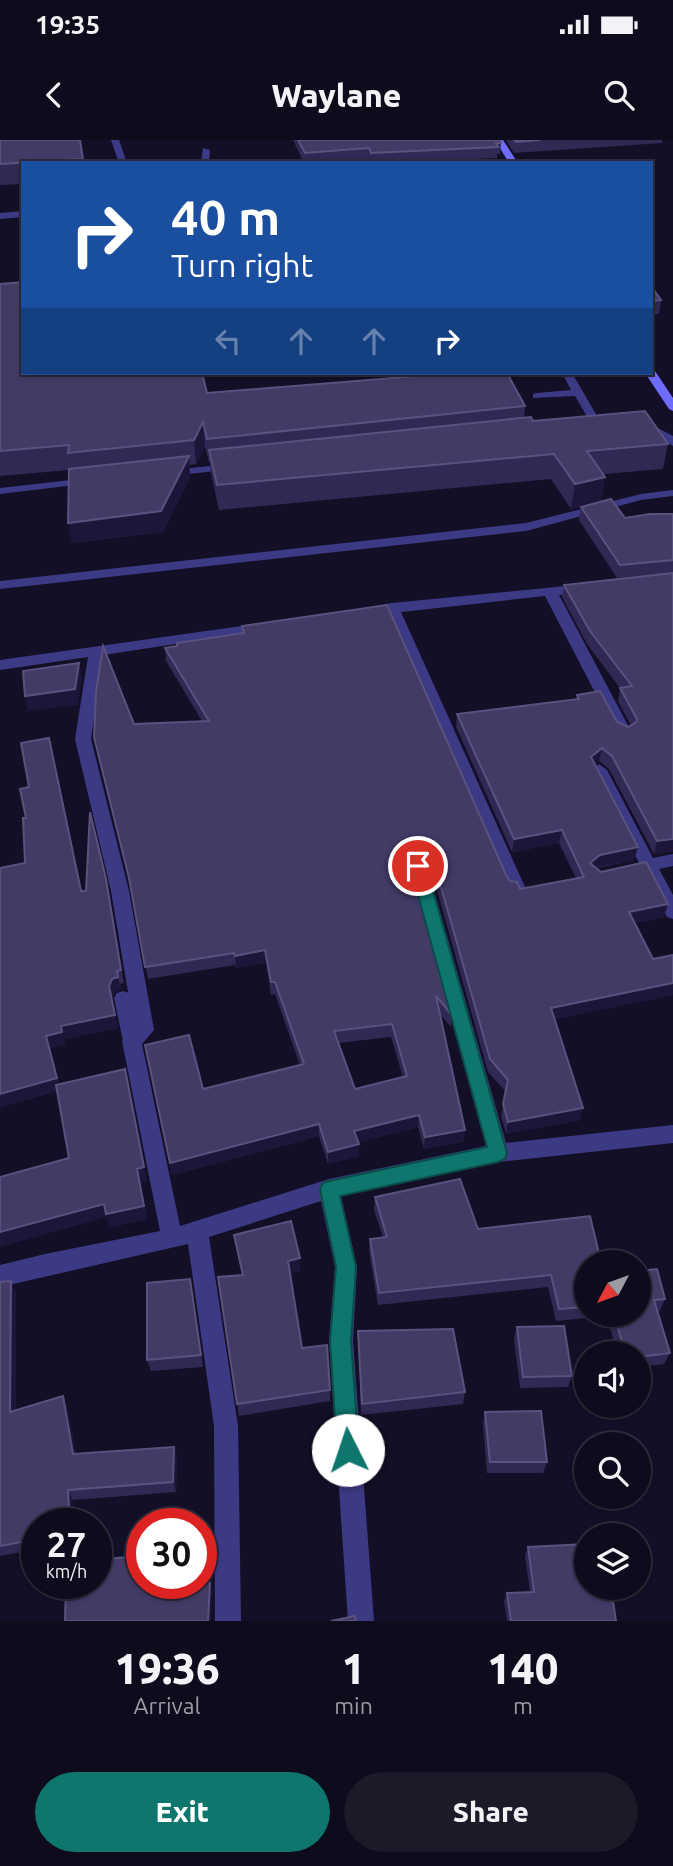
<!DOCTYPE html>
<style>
:root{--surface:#0e0b1c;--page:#1c1929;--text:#f1f3f6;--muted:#9b9ba3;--line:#2e2b3b;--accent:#0f766e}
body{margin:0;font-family:Ubuntu,sans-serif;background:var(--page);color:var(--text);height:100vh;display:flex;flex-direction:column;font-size:26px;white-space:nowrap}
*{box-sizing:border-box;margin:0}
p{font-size:23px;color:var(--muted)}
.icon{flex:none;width:38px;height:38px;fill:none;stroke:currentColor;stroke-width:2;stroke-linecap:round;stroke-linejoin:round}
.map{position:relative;height:1481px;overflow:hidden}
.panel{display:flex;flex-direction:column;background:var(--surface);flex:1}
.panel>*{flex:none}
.banner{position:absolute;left:21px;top:21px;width:632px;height:214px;border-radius:0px;box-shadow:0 2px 5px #0004,0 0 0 2px var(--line);background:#1a4fa0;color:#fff;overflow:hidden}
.needle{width:46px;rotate:229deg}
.fabs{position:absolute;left:574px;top:1110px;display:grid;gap:14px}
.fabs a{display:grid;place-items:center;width:77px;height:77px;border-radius:50%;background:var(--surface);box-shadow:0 2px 5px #0004,0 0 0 2px var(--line);font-size:35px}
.speed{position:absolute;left:21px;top:1368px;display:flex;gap:14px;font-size:35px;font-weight:700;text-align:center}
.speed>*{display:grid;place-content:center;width:91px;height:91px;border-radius:50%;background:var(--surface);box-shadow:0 2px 5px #0004,0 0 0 2px var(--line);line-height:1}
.speed small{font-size:18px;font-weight:400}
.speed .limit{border:10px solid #d22;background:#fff;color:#111}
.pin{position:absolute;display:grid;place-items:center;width:60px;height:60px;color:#fff;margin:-30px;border:4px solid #fff;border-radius:50%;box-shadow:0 2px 7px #0007}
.me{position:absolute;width:77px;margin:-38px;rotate:356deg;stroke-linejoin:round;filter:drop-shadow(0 0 5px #0008)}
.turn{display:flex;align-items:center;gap:24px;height:147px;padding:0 35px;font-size:32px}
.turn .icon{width:91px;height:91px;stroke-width:2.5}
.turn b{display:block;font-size:49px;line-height:60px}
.lanes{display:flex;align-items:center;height:66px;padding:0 35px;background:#0003;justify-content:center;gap:35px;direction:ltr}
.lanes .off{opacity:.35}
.eta{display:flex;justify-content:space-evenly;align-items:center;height:119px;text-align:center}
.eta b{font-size:42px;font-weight:800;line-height:49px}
.cta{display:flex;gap:14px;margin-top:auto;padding:14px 35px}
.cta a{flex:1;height:80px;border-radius:42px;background:var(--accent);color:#fff;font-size:28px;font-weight:800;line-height:80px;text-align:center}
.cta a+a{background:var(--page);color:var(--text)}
.status{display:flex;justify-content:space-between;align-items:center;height:49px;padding:0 35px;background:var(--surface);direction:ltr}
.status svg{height:19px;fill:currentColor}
header{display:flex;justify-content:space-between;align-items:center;height:91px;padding:0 35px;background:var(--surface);font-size:32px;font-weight:800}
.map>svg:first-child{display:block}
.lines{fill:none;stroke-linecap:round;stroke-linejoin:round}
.lane{fill:#3d3a85;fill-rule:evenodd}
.street{fill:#3d3a85;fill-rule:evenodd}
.secondary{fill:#6f6bff;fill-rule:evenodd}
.wall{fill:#312854;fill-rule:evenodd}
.shaded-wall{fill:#1d163a}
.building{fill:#433a66;stroke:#5a527e;stroke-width:2;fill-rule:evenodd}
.route{fill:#0f766e;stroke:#0a4d48;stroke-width:2}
</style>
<div class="status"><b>19:35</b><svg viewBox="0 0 49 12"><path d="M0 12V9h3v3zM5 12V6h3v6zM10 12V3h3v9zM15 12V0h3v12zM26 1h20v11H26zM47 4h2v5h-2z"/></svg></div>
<header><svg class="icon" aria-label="back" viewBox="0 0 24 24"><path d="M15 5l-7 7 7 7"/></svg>Waylane<svg class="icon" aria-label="search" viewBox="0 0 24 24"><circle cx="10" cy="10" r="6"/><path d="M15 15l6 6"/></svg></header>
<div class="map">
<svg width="673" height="1481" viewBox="0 0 673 1481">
<rect width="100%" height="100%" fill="#130f26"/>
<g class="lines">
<g class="lane">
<polygon points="111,0 119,0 127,23 119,23"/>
<polygon points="203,8 210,10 209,23 201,23"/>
<polygon points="23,71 23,77 0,79 0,73"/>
<polygon points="562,233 572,233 604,288 603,290 595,290 575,256 533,258 533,254 537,253 571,250"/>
<polygon points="640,285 658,288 673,296 673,306 655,294 636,290 635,288"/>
<polygon points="231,324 237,327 235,329 170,336 164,333 170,330"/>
<polygon points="88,338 92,339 92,343 0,354 0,348"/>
<polygon points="673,350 673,356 641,360 526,391 0,449 0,441 526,383 641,354"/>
<polygon points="123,851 129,853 132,858 141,901 138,906 132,908 126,906 123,901 114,858 117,853"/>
</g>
<g class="street">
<polygon points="586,444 591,445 591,451 559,455 632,593 624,598 616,593 545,456 401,472 525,747 522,752 510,752 507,747 388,473 367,475 360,471 362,468 392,463"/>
<polygon points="263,483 270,487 268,490 103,515 91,599 129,751 154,890 142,904 180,1086 329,1039 486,1006 409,726 412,721 424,721 427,726 506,1003 673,985 673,1003 498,1022 341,1056 357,1127 353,1201 374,1481 348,1481 329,1201 335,1127 321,1061 209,1097 238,1286 241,1481 215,1481 214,1286 188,1104 0,1147 0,1125 45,1114 160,1091 122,901 134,887 111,751 75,599 88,517 0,530 0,520"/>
<polygon points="599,624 607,630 653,718 673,714 673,726 659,729 673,755 673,779 667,777 591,630"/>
</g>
<g class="secondary">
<polygon points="495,0 503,0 518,23 509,23"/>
<polygon points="651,230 655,231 673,258 673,271 669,269 645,233 651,233"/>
</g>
</g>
<g class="wall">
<polygon points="0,0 80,0 84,23 23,23 23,44 0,45"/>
<polygon points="293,0 500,0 501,3 500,14 497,14 497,18 395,23 370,23 369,20 328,23 304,23"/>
<polygon points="506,0 662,0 662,3 514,13"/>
<polygon points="0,144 207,253 525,266 524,278 533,281 668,304 663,329 604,334 605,337 601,361 571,369 551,339 219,370 211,334 210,323 209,323 205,306 196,324 189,325 190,337 163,392 72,403 69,330 0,336"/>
<polygon points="651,146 661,160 659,174 651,174"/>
<polygon points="581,367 625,378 673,374 673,433 617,438 579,380"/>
<path d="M673,433v278l-19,3 -45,-85 -10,-8 -4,3 39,96 -37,8 67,49 -29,6 18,36 20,-4v40l-119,24 26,101 -74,14 -5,-18 5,-24 -18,-20 -58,-207 -6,-7h-12l-2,4 42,153 -1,12 -11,-13 25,116 -2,12 -39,7 -6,-22 -60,15 1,14 -31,8 -9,-28 -147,39 -27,-130 58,44 97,-24 -25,-71 -4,1 -5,-33 -30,6 -1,-3 -87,14 -16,-89 -38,-153 40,-13 68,-3 -36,-60 -1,-13 77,-15v-7l264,249 4,6 10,8 56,-11 -17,-35 -47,9 -56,-125 1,-13 119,-14 1,-5 40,27 11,5 3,-1 -13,-25 2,-13 -33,-44 -25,-47 2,-12zM391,897l12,40 -48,12 -17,-46z"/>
<polygon points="90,672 124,843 120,844 121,849 115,852 111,859 118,888 64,899 65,904 49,908 59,944 147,1041 140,1043 147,1079 110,1087 107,1077 69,1018 57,951 0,967 0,728 25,723 26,678 81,751 86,751"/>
<polygon points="375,1057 586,1122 586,1174 639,1174 639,1131 665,1159 660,1171 657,1172 670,1213 664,1224 639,1227 639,1213 617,1213 607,1176 556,1181 548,1147 378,1165 369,1111 370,1099 383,1097 374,1070"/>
<polygon points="234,1095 300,1118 300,1131 290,1133 302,1208 330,1250 330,1261 239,1276 218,1137 242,1135"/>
<polygon points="0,1142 16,1153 16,1271 63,1256 67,1267 76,1314 174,1307 177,1318 176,1352 73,1360 37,1384 37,1409 0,1416"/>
<polygon points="192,1152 203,1227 151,1231 147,1220"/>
<polygon points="517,1187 572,1236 568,1247 520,1248 514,1199"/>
<polygon points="358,1191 465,1252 463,1264 361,1275"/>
<polygon points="485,1272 547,1322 543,1333 487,1333 483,1283"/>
<polygon points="528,1407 616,1481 507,1481 504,1461 507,1453 530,1452 525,1416"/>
</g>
<g class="shaded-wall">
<polygon points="203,282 205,306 196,324 194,300"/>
<polygon points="189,316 190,337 163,392 72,403 68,383"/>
<polygon points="605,337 601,361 571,369 575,344"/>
<polygon points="79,523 82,538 78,565 28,571 25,556"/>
<polygon points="602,608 599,621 588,629 591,617"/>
<polygon points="562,690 559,703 512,712 514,699"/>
<polygon points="673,699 673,711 654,714 657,701"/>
<polygon points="413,706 412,718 406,727 407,714"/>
<polygon points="638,707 634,720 597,727 587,736 590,723 600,715"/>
<polygon points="668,764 664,777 626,785 629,772"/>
<polygon points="265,810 266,822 236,828 235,816"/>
<polygon points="118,837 121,849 115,852 111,859 109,846 112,839"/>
<polygon points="673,843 673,855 548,881 551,868"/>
<polygon points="115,875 118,888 64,899 65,904 49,908 60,950 0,967 0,954 46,896 61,886"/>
<polygon points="125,929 147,1041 140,1043 147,1079 110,1087 107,1077 0,1107 0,1092 137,1029"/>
<polygon points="583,968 580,980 506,994 508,982"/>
<polygon points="419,975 418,987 354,1003 354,991"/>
<polygon points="319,984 319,996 172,1035 170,1023"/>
<polygon points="465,990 463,1002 424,1009 425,997"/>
<polygon points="359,1004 359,1016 328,1024 328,1012"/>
<polygon points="300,1118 300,1131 289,1133 288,1121"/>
<polygon points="11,1141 16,1153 16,1283 10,1272"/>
<polygon points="63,1256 67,1267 78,1324 73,1314"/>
<polygon points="174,1307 177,1318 176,1352 173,1342"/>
<polygon points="68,1350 73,1360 74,1384 70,1384"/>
<polygon points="138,1416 142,1426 142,1454 137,1444"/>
<polygon points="210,1443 212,1453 211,1481 208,1481"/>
</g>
<g class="building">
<polygon points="0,0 80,0 83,19 0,24"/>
<polygon points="298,0 500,0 501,3 496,3 498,7 371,13 369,8 305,13"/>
<polygon points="514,0 540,0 516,2"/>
<polygon points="23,142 23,233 202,233 207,253 455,233 507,233 525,266 207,299 203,282 194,300 68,313 69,305 0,311 0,144"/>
<polygon points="651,146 661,160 651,161"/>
<polygon points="645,271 668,304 587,311 605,337 575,344 554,314 217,345 209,310 531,277 533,281"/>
<polygon points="189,316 161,371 68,383 69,329"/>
<polygon points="611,359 625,378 650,374 673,374 673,420 620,425 581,367"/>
<path d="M673,433v266l-16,2 -45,-85 -10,-8 -11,9 47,90 -38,8 -10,8 11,9 45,-10 22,42 -39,8 24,47 20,-4v28l-122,25 32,100 -75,14 -5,-18 5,-24 -18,-21 -59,-207 -6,-6h-12l-6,8 45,161 -16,-19 29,134 -40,7 -6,-22 -65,16 5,13 -31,8 -9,-28 -149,39 -25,-118 44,-10 14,54 101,-25 -29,-82h-4l-6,-32 -30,6 -1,-3 -89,14 -16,-89 -35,-141 2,-45 7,-46 31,78 75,-3 -44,-73 12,-2v-3l67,-10 -2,-7 145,-21 119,270 4,6 7,1 3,7 64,-12 -22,-47 -48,9 -57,-125 122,-15 -2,-4 23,-4 17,31 11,5 8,-5 1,-3 -17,-31 12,-2 -42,-55 -26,-46zM392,884l15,52 -52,13 -21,-58z"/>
<polygon points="79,523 75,549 25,556 23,531"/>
<polygon points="49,598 81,751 86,751 90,672 106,739 121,830 117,831 118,837 112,839 109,846 115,875 61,886 62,892 46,896 57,938 0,954 0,728 25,723 23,678 26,678 20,649 29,647 21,603"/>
<polygon points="125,929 144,1027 137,1029 144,1066 106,1074 104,1064 0,1092 0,1037 69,1018 56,945"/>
<polygon points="460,1039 478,1089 590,1076 601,1122 586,1122 586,1167 559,1169 551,1135 379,1153 370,1099 387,1097 375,1057"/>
<polygon points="291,1081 300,1118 288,1121 302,1208 327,1205 330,1250 237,1264 218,1137 243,1135 234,1095"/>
<polygon points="657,1129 665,1159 654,1160 670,1213 639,1217 639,1213 625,1213 614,1174 639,1174 639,1131"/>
<polygon points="190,1139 201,1215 147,1220 147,1143"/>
<polygon points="11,1141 10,1272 63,1256 73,1314 174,1307 173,1342 68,1350 70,1384 37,1384 37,1399 0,1406 0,1142"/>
<polygon points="564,1186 572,1236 523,1237 517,1187"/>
<polygon points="453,1189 465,1252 362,1264 358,1191"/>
<polygon points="541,1271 547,1322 490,1322 485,1272"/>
<polygon points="586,1404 586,1447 611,1448 616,1481 511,1481 507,1453 534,1452 528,1407"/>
<polygon points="138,1416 137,1444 210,1443 208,1481 65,1481 66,1444 96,1444 96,1420"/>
<polygon points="355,1476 356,1481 331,1481"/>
</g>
<polygon class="route" points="418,720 426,726 507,1013 505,1019 498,1022 340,1056 356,1127 351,1201 359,1310 356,1318 348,1321 340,1318 337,1310 330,1201 336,1127 320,1049 323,1043 329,1041 487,1007 410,726"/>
</svg>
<div class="fabs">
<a><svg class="needle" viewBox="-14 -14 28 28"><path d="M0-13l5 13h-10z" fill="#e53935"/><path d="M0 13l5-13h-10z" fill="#9b9ba3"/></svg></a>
<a><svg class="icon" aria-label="sound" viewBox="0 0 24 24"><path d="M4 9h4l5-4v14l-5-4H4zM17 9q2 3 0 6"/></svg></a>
<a><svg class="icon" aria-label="search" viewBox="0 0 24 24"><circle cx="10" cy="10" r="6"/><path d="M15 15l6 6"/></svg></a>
<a><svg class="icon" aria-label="layers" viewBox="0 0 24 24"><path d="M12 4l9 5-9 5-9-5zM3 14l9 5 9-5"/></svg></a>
</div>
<div class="speed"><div>27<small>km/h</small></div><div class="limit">30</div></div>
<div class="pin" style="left:418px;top:726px;background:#d93025"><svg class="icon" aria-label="arrive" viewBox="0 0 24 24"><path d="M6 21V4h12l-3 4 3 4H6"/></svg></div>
<svg class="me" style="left:348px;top:1310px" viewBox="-20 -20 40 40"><circle r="19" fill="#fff"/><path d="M0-13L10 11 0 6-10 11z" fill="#0f766e"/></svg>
<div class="banner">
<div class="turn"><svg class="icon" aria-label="right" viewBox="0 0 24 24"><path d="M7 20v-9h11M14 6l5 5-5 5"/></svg><div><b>40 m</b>Turn right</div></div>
<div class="lanes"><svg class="icon off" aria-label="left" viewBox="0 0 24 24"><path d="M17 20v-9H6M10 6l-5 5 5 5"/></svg><svg class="icon off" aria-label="ahead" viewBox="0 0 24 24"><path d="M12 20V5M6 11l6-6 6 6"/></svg><svg class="icon off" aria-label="ahead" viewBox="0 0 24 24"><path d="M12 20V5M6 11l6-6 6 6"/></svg><svg class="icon" aria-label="right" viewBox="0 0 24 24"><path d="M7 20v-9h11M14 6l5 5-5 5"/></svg></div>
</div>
</div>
<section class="panel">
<div class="eta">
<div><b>19:36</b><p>Arrival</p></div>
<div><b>1</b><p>min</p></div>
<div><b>140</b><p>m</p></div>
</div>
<div class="cta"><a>Exit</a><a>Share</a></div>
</section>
